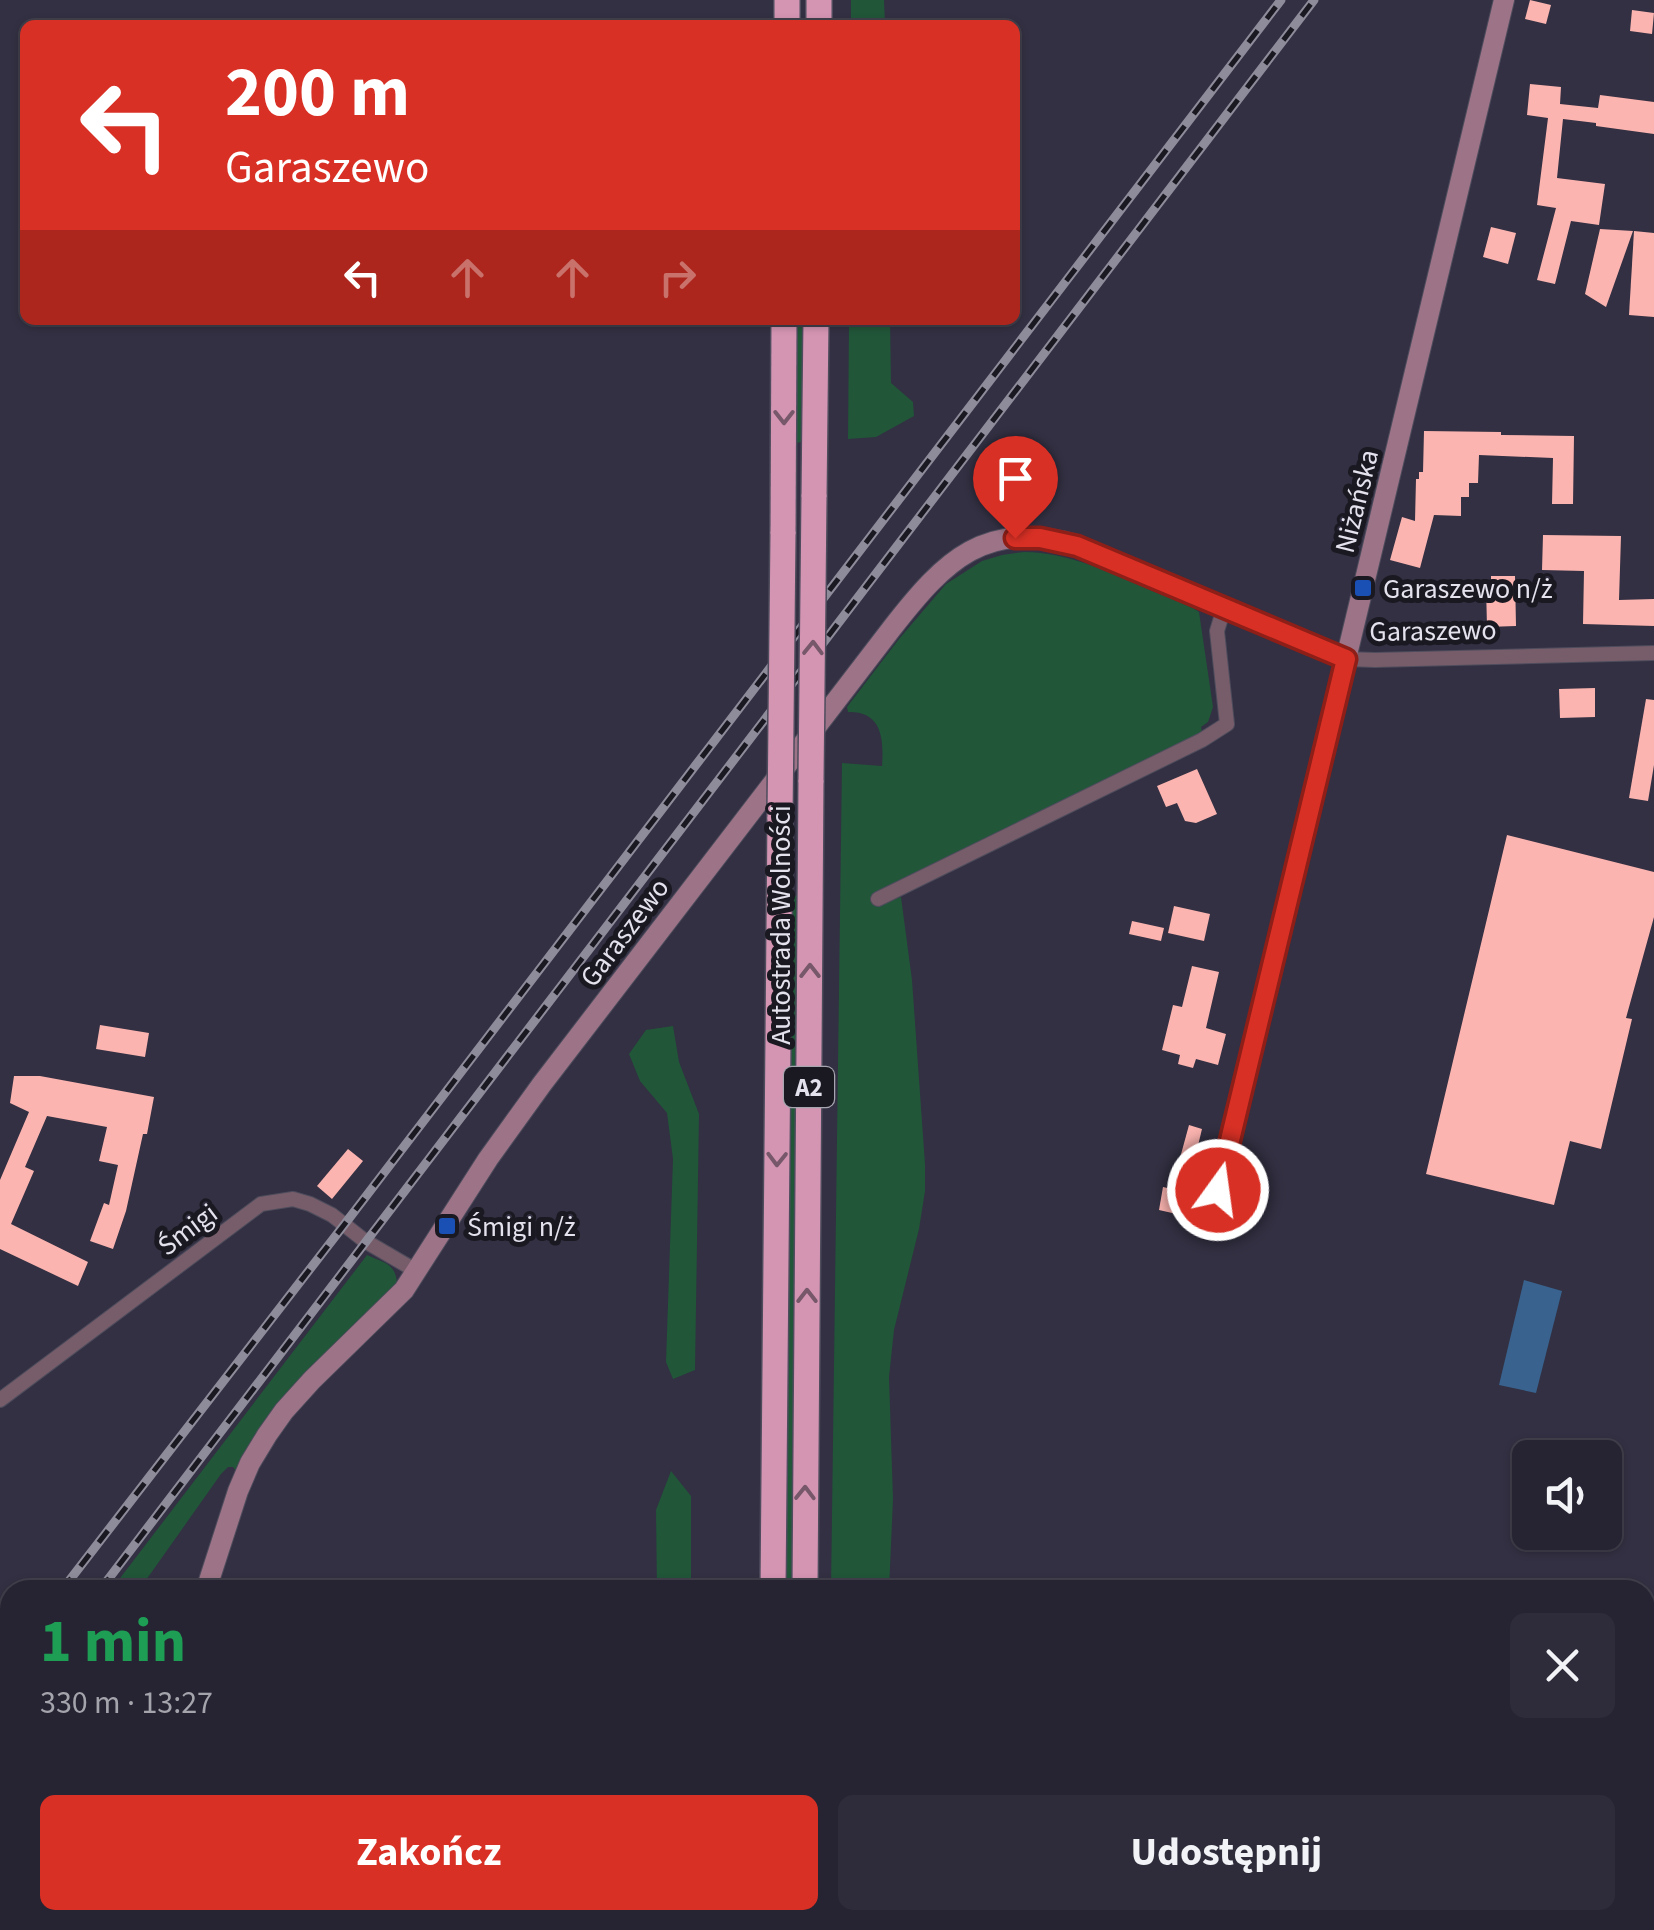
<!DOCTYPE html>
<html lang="pl">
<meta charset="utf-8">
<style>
:root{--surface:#262432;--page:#2e2c3a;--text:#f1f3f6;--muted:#a4a4ac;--line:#42414d;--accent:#d93025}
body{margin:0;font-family:"Source Sans 3",sans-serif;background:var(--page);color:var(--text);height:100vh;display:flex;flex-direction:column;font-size:38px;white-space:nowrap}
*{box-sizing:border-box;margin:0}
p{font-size:32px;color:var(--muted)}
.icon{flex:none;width:55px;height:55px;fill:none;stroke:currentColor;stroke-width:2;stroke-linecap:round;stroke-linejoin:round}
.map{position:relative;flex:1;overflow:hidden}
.sheet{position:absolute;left:0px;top:1580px;width:1655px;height:350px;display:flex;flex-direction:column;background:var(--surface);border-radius:30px 30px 0 0;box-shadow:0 2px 8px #0004,0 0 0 2px var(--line)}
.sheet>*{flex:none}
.guide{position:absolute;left:20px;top:20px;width:1000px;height:305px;border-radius:15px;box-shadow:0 2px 8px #0004,0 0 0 2px var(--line);background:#d93025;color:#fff;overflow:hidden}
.controls{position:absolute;left:1512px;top:1440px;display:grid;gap:20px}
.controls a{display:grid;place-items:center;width:110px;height:110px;border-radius:15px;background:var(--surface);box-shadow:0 2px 8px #0004,0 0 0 2px var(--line);font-size:50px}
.pin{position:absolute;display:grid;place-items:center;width:85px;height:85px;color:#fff;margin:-102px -42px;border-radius:50% 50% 50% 0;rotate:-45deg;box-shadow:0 0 10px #0007}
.pin .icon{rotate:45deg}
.me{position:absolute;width:110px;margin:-55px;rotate:14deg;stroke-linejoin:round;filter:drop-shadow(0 0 8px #0008)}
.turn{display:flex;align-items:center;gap:35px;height:210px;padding:0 40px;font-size:45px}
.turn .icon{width:130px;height:130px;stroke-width:2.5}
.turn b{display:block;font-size:70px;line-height:85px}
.lanes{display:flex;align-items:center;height:95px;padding:0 40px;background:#0003;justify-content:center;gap:50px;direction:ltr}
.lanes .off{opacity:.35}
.round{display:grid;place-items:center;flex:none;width:105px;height:105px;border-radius:15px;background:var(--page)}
.headline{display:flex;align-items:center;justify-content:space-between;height:170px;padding:0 40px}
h1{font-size:60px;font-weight:700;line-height:75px;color:#1e9e55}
.cta{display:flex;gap:20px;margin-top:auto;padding:20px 40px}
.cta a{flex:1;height:115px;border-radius:15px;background:var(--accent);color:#fff;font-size:40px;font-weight:700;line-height:115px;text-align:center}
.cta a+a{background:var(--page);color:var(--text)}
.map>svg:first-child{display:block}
.green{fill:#215639}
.water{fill:#39628e}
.building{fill:#fcb4b0}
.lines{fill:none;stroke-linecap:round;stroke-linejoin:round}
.street-casing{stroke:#4e4c5d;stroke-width:16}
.secondary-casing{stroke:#4e4c5d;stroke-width:22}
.highway-casing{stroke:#4e4c5d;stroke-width:28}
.street{stroke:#775d69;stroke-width:14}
.secondary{stroke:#9d7487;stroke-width:20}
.highway{stroke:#d495b3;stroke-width:25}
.rail-casing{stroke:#8e8c9b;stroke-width:9}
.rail{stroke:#1a1921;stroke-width:5;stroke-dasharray:15;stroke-linecap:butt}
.highway-bridge-casing{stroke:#4e4c5d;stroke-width:28;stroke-linecap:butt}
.highway-bridge{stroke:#d495b3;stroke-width:25}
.oneway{stroke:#77576a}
.route-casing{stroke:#8d1f18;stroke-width:25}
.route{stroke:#d93025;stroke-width:18}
.transit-dot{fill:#1a4fb4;stroke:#1a1921;stroke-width:4}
.labels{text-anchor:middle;stroke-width:10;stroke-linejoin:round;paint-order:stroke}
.shield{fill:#1a1921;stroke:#a7a6b0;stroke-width:2.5}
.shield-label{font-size:25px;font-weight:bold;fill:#e3e2ed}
.street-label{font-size:28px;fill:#e3e2ed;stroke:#1a1921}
.poi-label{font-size:28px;fill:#e3e2ed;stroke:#1a1921;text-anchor:start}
</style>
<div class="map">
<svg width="1654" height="1930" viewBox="0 0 1654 1930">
<rect width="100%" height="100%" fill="#323042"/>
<g class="green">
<polygon points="851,0 884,0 885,25 851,25"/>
<polygon points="795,320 803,320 802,442 795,443"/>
<polygon points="849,320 890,320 891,383 913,402 914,416 876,437 848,439"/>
<path d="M1024,552c45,0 90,22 131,40 15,6 31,11 44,20l14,95 -5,15 -7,5 1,5 -5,2v2l-60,28 -258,141 22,-8 11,83 13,184v27l-6,38 -25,101 -5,47 4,122 -4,91h-58l11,-827 40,3c2,-27 0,-55 -34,-54l-1,-5 52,-68 47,-55 36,-23 20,-6z"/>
<polygon points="799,895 793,1590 784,1590 791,897"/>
<polygon points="673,1026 679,1062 699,1114 695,1370 673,1379 666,1362 673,1159 667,1113 640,1081 629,1054 646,1030"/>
<path d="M367,1255c17,8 29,8 30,29l-161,187 -3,-4h-5l-7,7 -82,116h-28z"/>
<polygon points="671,1471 691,1496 691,1590 657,1590 656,1510"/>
<polygon points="10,1719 10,1775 0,1788 0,1732"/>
<polygon points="656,1920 696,1920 696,1930 658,1930"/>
<polygon points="831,1920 890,1920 889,1930 831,1930"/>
</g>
<polygon class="water" points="1524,1280 1562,1291 1536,1393 1499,1385"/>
<g class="building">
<polygon points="1530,0 1551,5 1546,24 1525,19"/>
<polygon points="1632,10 1654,13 1652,34 1630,31"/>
<polygon points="1530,84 1561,87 1560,104 1598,108 1600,95 1654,102 1654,134 1596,126 1596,123 1563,119 1557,178 1605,184 1599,225 1571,221 1555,284 1537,280 1556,208 1537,205 1548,118 1527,115"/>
<polygon points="1491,227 1516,233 1508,264 1483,257"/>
<polygon points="1600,229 1633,231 1606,307 1585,294"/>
<polygon points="1634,231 1654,233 1654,317 1629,315"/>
<polygon points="1424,431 1501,432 1501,435 1574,436 1573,504 1552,504 1553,458 1479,455 1478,483 1469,483 1469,497 1461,497 1461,516 1434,515 1420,568 1390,560 1402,517 1415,521 1416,479 1419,479 1419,472 1423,472"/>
<polygon points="1543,535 1621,536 1619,600 1654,599 1654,626 1583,624 1584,571 1542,570"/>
<polygon points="1491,576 1515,576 1516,626 1487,627 1486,586 1491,585"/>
<polygon points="1595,688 1595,717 1560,718 1559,689"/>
<polygon points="1646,699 1654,700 1654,765 1648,801 1629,798"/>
<polygon points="1197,769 1217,814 1196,823 1185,821 1177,803 1166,807 1157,786"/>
<polygon points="1507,835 1654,872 1654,917 1626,1018 1632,1019 1601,1149 1570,1141 1554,1205 1426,1174"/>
<polygon points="1174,906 1210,914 1204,941 1168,933"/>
<polygon points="1132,921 1164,928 1161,941 1129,934"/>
<polygon points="1192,966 1219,972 1206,1028 1226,1034 1218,1065 1196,1059 1193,1068 1178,1064 1180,1055 1162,1050 1173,1005 1182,1007"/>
<polygon points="100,1025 149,1033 145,1057 96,1049"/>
<polygon points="14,1076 40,1076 154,1097 147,1134 143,1134 126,1211 113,1249 90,1241 104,1203 109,1205 118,1165 99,1161 107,1127 47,1116 25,1167 34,1171 11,1224 88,1262 78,1286 0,1249 0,1180 29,1112 10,1103"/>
<polygon points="1189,1125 1202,1129 1194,1162 1180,1158"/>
<polygon points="348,1149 363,1161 332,1199 317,1186"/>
<polygon points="1163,1187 1186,1192 1181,1215 1159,1210"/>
</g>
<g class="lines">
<defs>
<g id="street">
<polyline points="878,899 1202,740 1227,724 1217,631 1224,608"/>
<polyline points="1218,1190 1343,677 1346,659 1375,660 1654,653"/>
<polyline points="0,1400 261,1204 293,1199 310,1204 332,1215 365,1241 418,1272"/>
</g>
<g id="secondary">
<path d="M206,1590l32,-99 12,-28 17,-28 17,-24 28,-31 92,-90 84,-131 54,-75 350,-456c53,-68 93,-109 185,-83l269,114 158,-659"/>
<polyline points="120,1930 123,1920"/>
</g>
<g id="highway">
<polyline points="787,25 787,0"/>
<polyline points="819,25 819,0"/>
<polyline points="814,497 816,320"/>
<polyline points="783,534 784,320"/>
<polyline points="773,1590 780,817"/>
<polyline points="805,1590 811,780"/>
<polyline points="770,1930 770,1920"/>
<polyline points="802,1930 802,1920"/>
</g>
</defs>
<use href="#street" class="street-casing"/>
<use href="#secondary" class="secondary-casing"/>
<use href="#highway" class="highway-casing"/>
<use href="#street" class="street"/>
<use href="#secondary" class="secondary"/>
<use href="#highway" class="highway"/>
<defs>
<g id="rail">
<polyline points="62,1590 344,1225 1281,0"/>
<polyline points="100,1590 1314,0"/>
<polyline points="0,1672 10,1659"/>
<polyline points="0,1694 10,1681"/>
<polyline points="0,1720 10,1707"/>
</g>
</defs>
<use href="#rail" class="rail-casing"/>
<use href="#rail" class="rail"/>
<defs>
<g id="highway-bridge">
<polyline points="811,780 814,497"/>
<polyline points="780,817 783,534"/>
</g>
</defs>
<use href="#highway-bridge" class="highway-bridge-casing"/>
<use href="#highway-bridge" class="highway-bridge"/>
</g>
<defs><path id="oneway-chevron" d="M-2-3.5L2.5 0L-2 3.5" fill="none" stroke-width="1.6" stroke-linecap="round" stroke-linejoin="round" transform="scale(2.5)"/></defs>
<g class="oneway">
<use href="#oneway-chevron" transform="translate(784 417) rotate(90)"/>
<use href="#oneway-chevron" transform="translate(813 648) rotate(-89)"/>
<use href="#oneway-chevron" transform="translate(810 971) rotate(-90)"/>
<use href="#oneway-chevron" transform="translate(777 1159) rotate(91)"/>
<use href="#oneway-chevron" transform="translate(807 1296) rotate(-90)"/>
<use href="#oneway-chevron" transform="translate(805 1493) rotate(-89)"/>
</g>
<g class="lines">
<defs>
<polyline id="route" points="1015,538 1040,538 1077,546 1346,659 1218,1190"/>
</defs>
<use href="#route" class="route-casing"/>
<use href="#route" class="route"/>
</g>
<g class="transit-dot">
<rect x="1353" y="578" width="20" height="20" rx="5"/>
<rect x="437" y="1216" width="20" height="20" rx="5"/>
</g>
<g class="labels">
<rect class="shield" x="784" y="1067" width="50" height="40" rx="8"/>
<g class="shield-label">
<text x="809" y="1096">A2</text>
</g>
<g class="street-label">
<text transform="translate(1356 501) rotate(-76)" y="10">Niżańska</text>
<text transform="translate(1433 630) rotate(-1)" y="10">Garaszewo</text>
<text transform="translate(780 925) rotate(-90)" y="10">Autostrada Wolności</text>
<text transform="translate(624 932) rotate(-53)" y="10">Garaszewo</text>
<text transform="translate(187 1229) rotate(-37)" y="10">Śmigi</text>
</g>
<g class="poi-label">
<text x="1383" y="598">Garaszewo n/ż</text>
<text x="467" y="1236">Śmigi n/ż</text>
</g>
</g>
</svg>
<div class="controls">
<a><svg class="icon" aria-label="sound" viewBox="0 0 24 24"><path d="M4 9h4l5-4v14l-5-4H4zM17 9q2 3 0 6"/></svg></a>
</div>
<div class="pin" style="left:1015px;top:538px;background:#d93025"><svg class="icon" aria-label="arrive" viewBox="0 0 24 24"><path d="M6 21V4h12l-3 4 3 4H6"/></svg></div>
<svg class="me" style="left:1218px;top:1190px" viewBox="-20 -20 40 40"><circle r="17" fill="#d93025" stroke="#fff" stroke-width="3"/><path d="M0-11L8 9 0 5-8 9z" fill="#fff"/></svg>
<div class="guide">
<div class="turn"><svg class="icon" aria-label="left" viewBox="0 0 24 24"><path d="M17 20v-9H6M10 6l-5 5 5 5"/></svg><div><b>200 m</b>Garaszewo</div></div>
<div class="lanes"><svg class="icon" aria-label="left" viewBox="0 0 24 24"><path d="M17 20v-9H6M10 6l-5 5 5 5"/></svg><svg class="icon off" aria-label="ahead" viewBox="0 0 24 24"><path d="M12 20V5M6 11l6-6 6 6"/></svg><svg class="icon off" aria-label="ahead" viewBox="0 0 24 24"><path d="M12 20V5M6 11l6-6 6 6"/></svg><svg class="icon off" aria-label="right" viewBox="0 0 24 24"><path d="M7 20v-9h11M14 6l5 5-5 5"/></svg></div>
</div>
<section class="sheet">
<div class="headline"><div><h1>1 min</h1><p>330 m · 13:27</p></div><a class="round"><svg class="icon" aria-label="close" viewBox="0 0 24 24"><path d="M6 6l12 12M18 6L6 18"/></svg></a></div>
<div class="cta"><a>Zakończ</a><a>Udostępnij</a></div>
</section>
</div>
